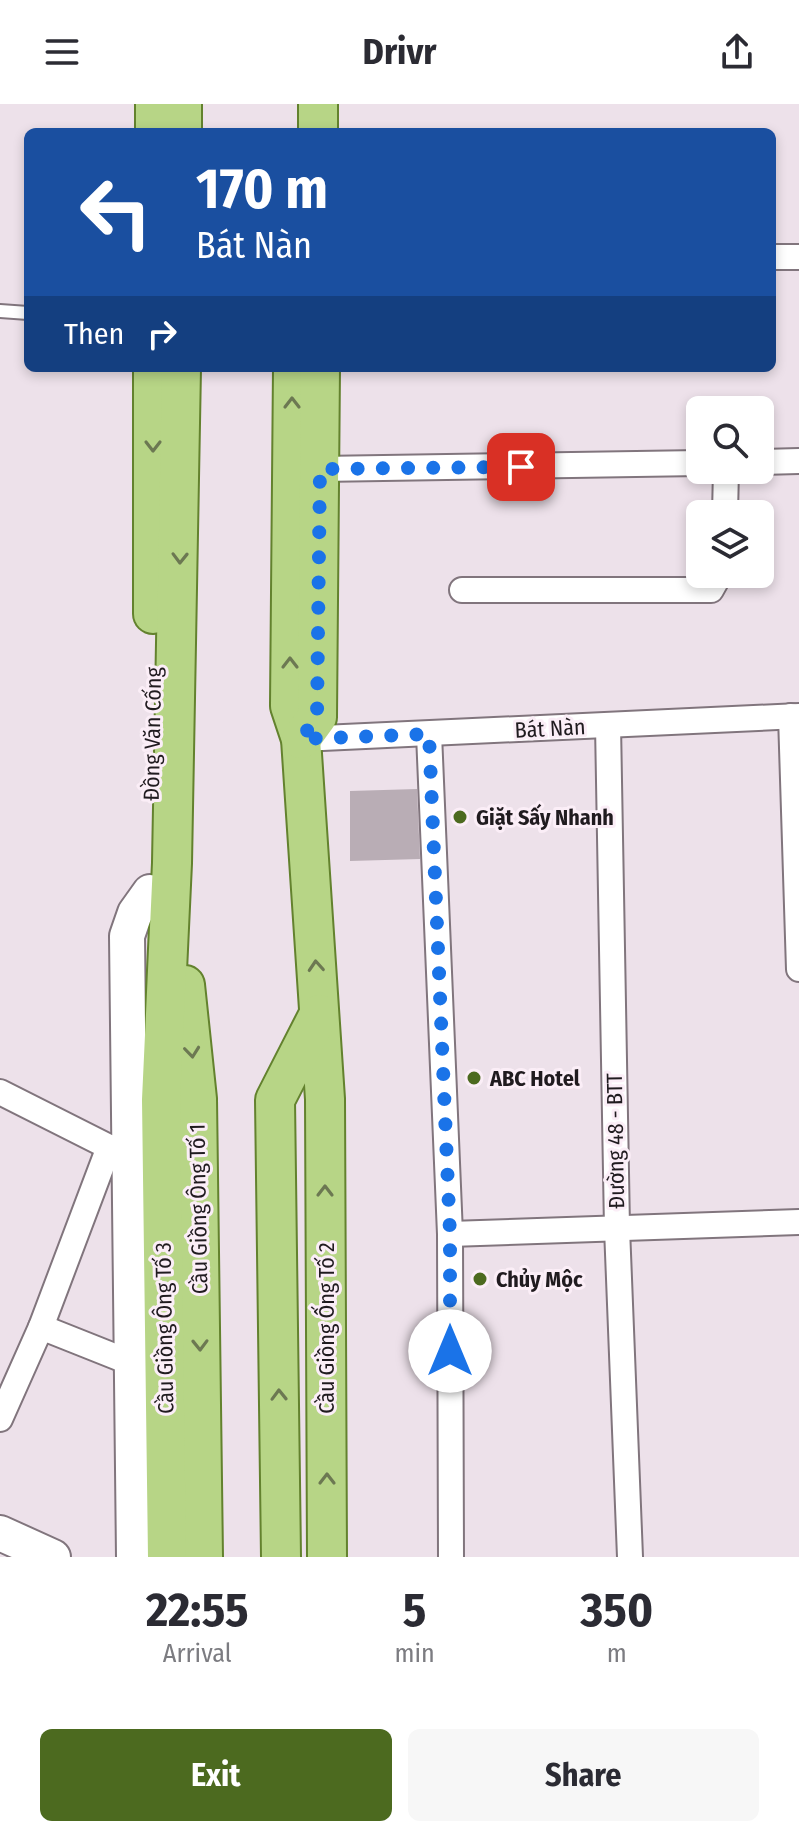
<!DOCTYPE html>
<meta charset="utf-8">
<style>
:root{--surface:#fff;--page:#f7f7f7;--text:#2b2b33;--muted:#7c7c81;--accent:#4c6a1f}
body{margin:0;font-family:"Fira Sans Condensed",sans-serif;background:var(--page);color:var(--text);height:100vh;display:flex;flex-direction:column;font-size:30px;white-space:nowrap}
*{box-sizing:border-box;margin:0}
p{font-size:26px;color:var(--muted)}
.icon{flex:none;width:44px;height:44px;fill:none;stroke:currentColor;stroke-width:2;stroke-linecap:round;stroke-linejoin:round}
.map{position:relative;height:1453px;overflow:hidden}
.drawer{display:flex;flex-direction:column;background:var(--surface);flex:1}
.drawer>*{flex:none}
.guide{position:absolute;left:24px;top:24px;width:752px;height:244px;border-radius:12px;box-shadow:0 4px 12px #0003;background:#1a4fa0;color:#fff;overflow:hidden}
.tools{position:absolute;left:686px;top:292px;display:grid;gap:16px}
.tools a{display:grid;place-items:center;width:88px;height:88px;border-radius:12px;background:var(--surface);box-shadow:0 4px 12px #0003;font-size:40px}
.pin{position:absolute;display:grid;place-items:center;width:68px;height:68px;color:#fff;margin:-34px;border-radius:16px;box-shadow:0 4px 12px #0006}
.me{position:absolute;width:88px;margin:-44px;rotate:0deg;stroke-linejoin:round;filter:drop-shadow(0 0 6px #0008)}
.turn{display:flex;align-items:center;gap:28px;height:168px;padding:0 40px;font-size:36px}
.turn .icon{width:104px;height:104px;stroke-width:2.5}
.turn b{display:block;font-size:56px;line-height:68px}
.then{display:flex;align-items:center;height:76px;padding:0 40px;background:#0003;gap:16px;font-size:30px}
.eta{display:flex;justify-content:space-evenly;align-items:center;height:136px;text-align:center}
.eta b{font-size:48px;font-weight:700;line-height:56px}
.button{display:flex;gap:16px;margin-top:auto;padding:16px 40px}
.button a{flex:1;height:92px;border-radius:12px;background:var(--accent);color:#fff;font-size:32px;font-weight:700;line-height:92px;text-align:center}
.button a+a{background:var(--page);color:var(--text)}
header{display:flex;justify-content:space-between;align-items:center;height:104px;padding:0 40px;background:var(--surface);font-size:36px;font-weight:700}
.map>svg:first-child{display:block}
.building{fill:#b9adb5}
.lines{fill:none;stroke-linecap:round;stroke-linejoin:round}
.lane-casing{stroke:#81757d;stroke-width:16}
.street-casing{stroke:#81757d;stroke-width:28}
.secondary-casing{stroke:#81757d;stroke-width:38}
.primary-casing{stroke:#63822e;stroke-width:42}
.lane{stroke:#fff;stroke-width:12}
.street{stroke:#fff;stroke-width:24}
.secondary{stroke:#fff;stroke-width:34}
.primary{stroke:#b7d586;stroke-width:38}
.oneway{stroke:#6c7852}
.route{stroke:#1a73e8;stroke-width:14;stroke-dasharray:0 25.2}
.poi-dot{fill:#4c6a1f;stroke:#fbeef7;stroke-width:3}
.labels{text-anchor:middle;stroke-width:6;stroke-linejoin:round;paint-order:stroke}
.street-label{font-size:22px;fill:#201b1f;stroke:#fbeef7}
.poi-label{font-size:22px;font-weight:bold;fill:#201b1f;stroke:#fbeef7;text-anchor:start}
</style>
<header><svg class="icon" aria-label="menu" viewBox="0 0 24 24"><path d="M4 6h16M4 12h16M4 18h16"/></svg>Drivr<svg class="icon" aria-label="share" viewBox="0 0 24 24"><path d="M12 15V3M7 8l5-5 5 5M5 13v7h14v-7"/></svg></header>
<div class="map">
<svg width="799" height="1453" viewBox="0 0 799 1453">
<rect width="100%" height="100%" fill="#ede1ea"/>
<polygon class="building" points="417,685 420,755 350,757 350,687"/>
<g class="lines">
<defs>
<polyline id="lane" points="0,207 28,209"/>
<g id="street">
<polyline points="772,153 799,153"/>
<polyline points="760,358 799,357"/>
<polyline points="320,365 700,359"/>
<polyline points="725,410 726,366"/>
<polyline points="462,486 711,486 720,470"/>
<polyline points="791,612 799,865"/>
<polyline points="608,621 617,1124 630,1453"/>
<polyline points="429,630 450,1130 451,1453"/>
<polyline points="301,635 799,612"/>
<polyline points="0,988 109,1043 125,1044"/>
<polyline points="450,1130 799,1118"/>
<polyline points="41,1223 109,1043"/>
<polyline points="0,1315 41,1223 129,1258"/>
</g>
<g id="secondary">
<polyline points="0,1429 53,1453"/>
<polyline points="134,1453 127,832 135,809 150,788"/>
</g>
<g id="primary">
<polyline points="155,28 155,0"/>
<polyline points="182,28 182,0"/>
<polyline points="318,28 318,0"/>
<polyline points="153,264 153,510"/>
<polyline points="293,264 290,602 301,635 325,995 327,1453"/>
<polyline points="301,635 317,613 320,264"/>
<polyline points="185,881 197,995 203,1453"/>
<polyline points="167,1453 161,996 172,759 181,264"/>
<polyline points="281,1453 275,996 319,910"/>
</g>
</defs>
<use href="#lane" class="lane-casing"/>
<use href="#street" class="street-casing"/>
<use href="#secondary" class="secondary-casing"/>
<use href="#primary" class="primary-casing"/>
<use href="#lane" class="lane"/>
<use href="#street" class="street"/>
<use href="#secondary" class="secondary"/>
<use href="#primary" class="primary"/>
</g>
<defs><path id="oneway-chevron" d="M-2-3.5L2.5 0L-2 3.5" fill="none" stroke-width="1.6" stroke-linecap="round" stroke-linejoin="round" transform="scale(2)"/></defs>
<g class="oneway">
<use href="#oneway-chevron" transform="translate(292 299) rotate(-90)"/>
<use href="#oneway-chevron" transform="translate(153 342) rotate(90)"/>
<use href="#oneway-chevron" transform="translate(180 454) rotate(91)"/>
<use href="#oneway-chevron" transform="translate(290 559) rotate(-90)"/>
<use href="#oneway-chevron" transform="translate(316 862) rotate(-94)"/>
<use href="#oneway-chevron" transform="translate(192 948) rotate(84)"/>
<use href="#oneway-chevron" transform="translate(325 1087) rotate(-90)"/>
<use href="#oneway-chevron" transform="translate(200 1241) rotate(89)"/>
<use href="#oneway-chevron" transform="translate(279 1291) rotate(-91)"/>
<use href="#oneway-chevron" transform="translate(327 1375) rotate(-90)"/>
</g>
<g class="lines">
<polyline class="route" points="450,1247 450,1130 429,630 301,635 317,613 320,365 521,363"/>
</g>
<g class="poi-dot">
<circle cx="460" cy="713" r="8"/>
<circle cx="474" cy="974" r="8"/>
<circle cx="480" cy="1175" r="8"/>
</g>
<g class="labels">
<g class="street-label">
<text transform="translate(550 624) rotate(-3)" y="8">Bát Nàn</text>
<text transform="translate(152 630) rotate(-89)" y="8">Đồng Văn Cống</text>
<text transform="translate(615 1037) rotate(-91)" y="8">Đường 48 - BTT</text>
<text transform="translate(198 1105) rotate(-91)" y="8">Cầu Giồng Ông Tố 1</text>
<text transform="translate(164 1224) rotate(-91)" y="8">Cầu Giồng Ông Tố 3</text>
<text transform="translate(326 1224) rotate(-90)" y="8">Cầu Giồng Ống Tố 2</text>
</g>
<g class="poi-label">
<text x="476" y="721">Giặt Sấy Nhanh</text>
<text x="490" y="982">ABC Hotel</text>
<text x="496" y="1183">Chủy Mộc</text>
</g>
</g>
</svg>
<div class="tools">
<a><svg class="icon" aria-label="search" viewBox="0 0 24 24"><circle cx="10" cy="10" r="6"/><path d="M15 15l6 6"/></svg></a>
<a><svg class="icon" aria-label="layers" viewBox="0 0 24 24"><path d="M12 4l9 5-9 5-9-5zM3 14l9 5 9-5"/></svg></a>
</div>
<div class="pin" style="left:521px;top:363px;background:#d93025"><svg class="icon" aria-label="arrive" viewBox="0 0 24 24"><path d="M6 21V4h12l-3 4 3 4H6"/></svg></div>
<svg class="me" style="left:450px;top:1247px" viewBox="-20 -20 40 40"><circle r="19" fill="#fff"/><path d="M0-13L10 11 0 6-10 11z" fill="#1a73e8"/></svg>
<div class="guide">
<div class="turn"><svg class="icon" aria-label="left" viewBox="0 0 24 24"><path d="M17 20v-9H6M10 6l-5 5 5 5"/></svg><div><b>170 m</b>Bát Nàn</div></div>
<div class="then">Then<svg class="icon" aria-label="right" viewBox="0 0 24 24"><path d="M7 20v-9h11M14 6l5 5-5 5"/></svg></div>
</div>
</div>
<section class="drawer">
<div class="eta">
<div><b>22:55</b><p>Arrival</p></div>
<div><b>5</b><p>min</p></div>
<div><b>350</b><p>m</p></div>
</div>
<div class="button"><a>Exit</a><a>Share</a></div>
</section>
